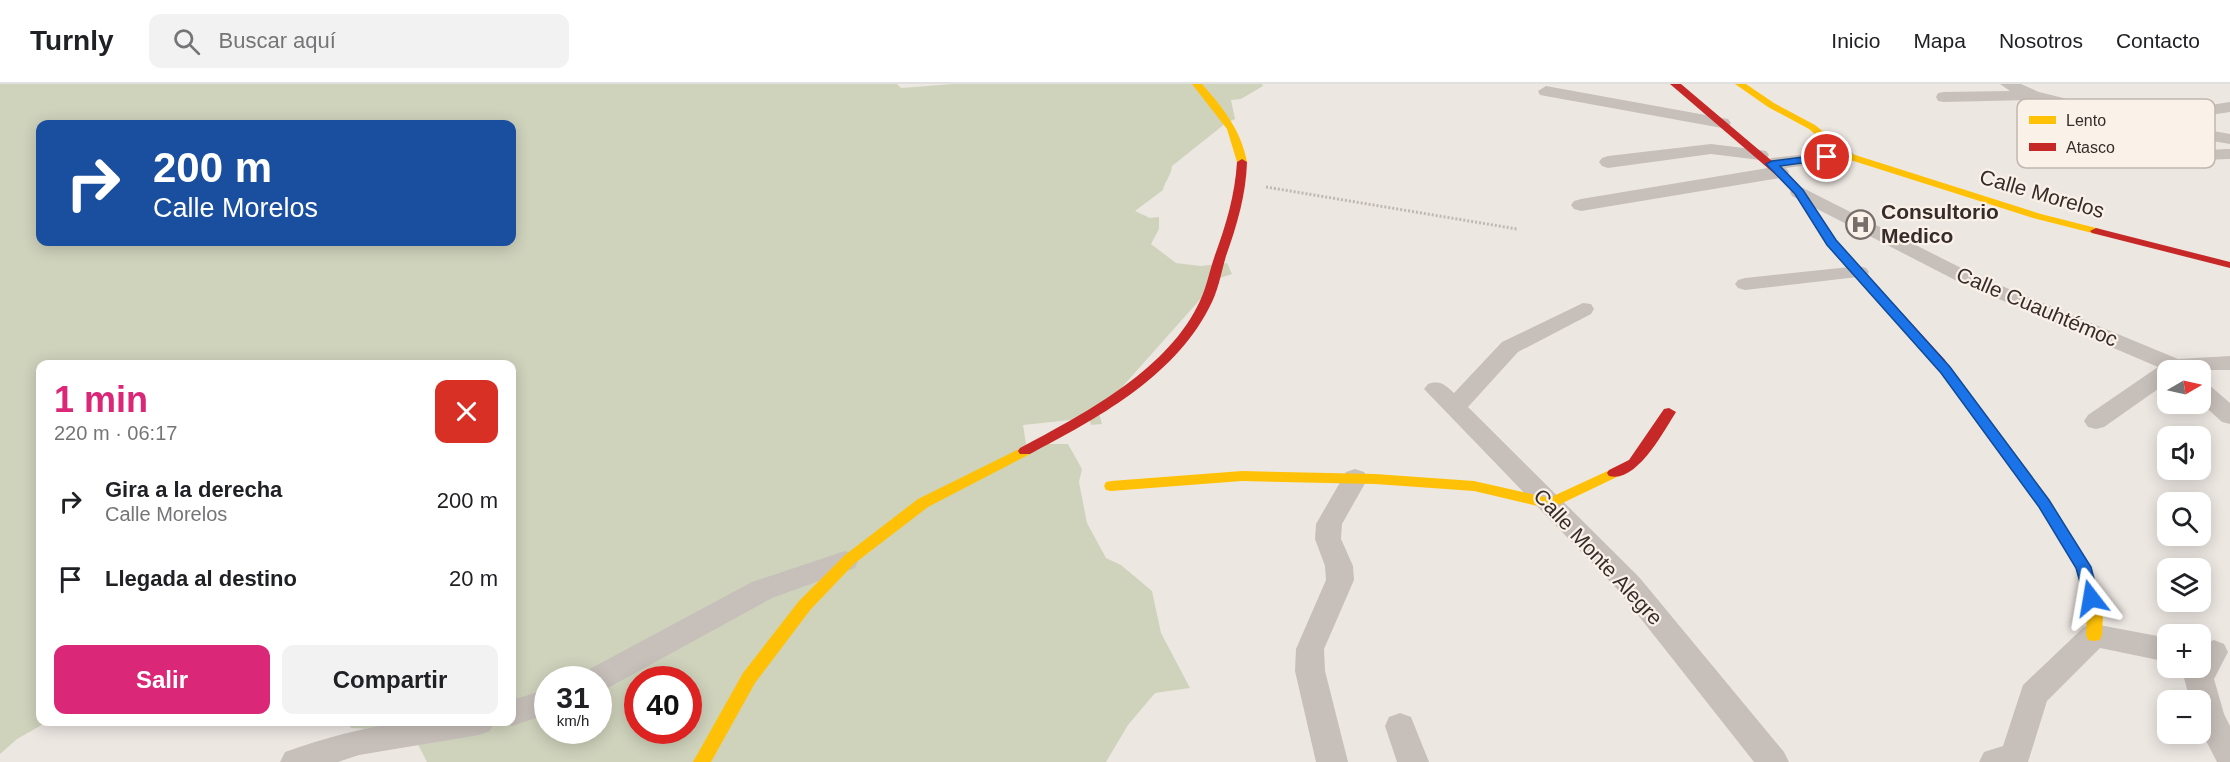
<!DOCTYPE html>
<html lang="es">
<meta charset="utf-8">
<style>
:root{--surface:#fff;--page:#f2f2f2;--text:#202124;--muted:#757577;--line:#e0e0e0;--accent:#db2777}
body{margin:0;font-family:Arial,sans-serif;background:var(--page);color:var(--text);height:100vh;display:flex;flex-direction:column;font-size:22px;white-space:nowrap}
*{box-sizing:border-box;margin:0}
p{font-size:20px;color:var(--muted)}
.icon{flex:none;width:33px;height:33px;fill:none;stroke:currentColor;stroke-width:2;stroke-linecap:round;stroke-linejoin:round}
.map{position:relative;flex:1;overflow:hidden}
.sheet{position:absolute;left:36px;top:276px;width:480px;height:366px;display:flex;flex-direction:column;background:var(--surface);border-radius:12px;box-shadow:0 3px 15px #0003}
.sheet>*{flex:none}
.top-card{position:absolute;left:36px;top:36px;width:480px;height:126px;border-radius:12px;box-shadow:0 3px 15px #0003;background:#1a4fa0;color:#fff;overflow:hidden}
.needle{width:39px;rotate:81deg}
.tools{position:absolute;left:2157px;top:276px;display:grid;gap:12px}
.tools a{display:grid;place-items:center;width:54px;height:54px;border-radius:12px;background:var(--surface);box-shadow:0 3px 15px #0003;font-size:30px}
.speed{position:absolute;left:534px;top:582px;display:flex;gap:12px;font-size:30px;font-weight:700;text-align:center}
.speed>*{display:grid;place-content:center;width:78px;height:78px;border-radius:50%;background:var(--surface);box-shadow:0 3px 15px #0003;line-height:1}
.speed small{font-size:15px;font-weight:400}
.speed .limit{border:9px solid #d22;background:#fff;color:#111}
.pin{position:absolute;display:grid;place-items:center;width:51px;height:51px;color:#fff;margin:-26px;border:3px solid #fff;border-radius:50%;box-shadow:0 2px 6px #0007}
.me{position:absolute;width:66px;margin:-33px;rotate:346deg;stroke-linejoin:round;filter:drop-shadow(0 0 4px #0008)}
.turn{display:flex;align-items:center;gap:21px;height:126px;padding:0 18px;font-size:27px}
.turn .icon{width:78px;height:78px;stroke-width:2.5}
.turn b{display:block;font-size:42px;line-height:51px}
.round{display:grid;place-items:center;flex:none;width:63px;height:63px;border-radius:12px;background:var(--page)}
.overview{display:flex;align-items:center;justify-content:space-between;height:102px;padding:0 18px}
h1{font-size:36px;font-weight:600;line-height:45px;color:var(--accent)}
.button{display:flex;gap:12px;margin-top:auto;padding:12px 18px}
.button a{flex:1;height:69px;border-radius:12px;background:var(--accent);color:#fff;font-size:24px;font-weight:600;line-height:69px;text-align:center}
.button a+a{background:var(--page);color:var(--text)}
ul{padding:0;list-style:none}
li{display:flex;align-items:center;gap:18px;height:78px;padding:0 18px}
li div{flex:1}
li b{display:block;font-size:22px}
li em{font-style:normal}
header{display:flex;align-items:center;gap:36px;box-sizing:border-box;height:84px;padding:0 30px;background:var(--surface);border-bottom:2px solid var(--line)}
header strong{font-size:28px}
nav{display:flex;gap:33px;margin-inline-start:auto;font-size:21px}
.search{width:420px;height:54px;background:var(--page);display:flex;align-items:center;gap:15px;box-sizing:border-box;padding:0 21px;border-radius:12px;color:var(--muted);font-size:22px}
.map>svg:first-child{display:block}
.green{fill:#cfd3bc;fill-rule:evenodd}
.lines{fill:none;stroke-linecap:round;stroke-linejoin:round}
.path{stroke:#c0b8b3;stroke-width:3;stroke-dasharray:2 2;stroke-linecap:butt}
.street{fill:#c7bfba;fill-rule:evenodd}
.slow{fill:#ffc107;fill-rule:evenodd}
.jam{fill:#c62828;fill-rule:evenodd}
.route{fill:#1a73e8;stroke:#114b97;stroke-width:1.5}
.labels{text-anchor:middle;stroke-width:4.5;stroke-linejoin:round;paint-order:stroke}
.street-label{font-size:21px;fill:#382c29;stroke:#faf1e9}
.poi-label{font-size:21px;font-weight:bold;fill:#382c29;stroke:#faf1e9;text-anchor:start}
.key{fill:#faf1e9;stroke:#c0b6af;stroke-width:1.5}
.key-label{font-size:16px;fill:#382c29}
</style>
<header>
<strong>Turnly</strong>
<div class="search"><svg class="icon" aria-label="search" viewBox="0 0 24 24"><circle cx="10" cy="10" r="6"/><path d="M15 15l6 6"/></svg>Buscar aquí</div>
<nav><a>Inicio</a><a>Mapa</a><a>Nosotros</a><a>Contacto</a></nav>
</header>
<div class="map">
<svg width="2230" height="678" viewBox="0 0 2230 678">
<rect width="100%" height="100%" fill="#ede7e2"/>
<path class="green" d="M0,0h897l4,4 52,-4h309l1,2 -22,13 -10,1 4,19 -9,4 -54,43c-1,10 -7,15 -9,24l-28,21 15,7 9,-1v12l-8,15 25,19 25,3 26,-3 5,11 -21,7 -6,13 -106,119 3,11 -11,1 -2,-7 -66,7 3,19h42l14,25 -3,13 8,41 19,35 15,7 31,26 9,42 29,55 -35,5 -27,32 -22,37h-679l-16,-31 -60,-3 -3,-6h164v-358h-472v358h7l-30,17 -17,15zM40,40h472v118h-472zM548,596h50v50h-50zM638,596h50v50h-50z"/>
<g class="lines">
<polyline class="path" points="1266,103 1517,145"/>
<g class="street">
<polygon points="2000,0 2021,0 2039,8 2144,34 2152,30 2230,18 2230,28 2164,38 2230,50 2230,60 2170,50 2030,16 1944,18 1938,17 1936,13 1938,9 1944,8 2010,7"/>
<polygon points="1546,2 1722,34 1728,35 1731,39 1728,43 1722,44 1540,11 1538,7"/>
<polygon points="1711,60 1760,66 1766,67 1769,71 1766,75 1760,76 1711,70 1608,84 1602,82 1599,78 1602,74 1608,72"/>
<polygon points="2227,65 2230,65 2230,75 2227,75 2097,81 2091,80 2088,76 2091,72 2097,71"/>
<polygon points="1845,66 1851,67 1854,71 1851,75 1786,84 1789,88 1787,92 1780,94 1581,127 1574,125 1571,121 1574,117 1581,115 1768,84 1763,80 1765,76 1772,74"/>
<polygon points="1799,102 1973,190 2178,275 2230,272 2230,286 2168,286 2168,298 2104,343 2096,345 2088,343 2084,337 2088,331 2158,283 1959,198 1792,112 1790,108 1792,104"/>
<polygon points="1859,182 1866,184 1869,188 1866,192 1745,206 1738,204 1735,200 1738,196 1745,194"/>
<path d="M1583,219l8,1 3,5 -3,5 -73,38 -50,55 171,170 145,175 5,10h-35l-135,-171 -195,-202 4,-5c13,-4 17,1 26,9l48,-51z"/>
<polygon points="2200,298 2208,300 2230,319 2230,340 2222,338 2200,318"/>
<polygon points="1355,385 1364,388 1368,394 1342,440 1341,455 1353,482 1354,496 1324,565 1325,587 1348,678 1316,678 1295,587 1296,565 1326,496 1325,482 1315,455 1316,440 1346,388"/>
<polygon points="845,467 855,470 858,477 855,484 772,514 606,605 598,607 598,596 581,596 586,587 752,498"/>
<polygon points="2094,540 2168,554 2168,578 2100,564 2047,617 2028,678 1979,678 1984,668 2003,662 2023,601 2084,543"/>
<polygon points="2214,556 2224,560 2228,568 2214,595 2224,630 2230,642 2230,678 2217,678 2200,645 2200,616 2190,616 2184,594 2190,584 2200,584 2200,565 2204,560"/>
<polygon points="548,605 548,630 512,642 501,638 512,638 512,616"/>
<polygon points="1400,629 1411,633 1429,678 1397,678 1385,642 1389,633"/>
<path d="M403,638h91l-4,9 -11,4 -120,20 -21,7h-58l5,-10c39,-14 77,-24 118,-30z"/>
</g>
<g class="slow">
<path d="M1192,0h10c21,24 39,46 45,78l-1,2 -4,1 -5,-3 -10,-33z"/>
<polygon points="1735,0 1746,0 1774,19 1815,41 1849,69 2041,130 2100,145 2102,147 2096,150 2033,134 1841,73 1809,45 1768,23"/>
<polygon points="1940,275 1945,276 2049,415 2088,479 2103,530 2102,551 2100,556 2094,557 2088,556 2086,551 2087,530 2076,484 2039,423 1934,279"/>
<polygon points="1025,362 1030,364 1032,367 1030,370 928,423 855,479 811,525 755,599 711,678 693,678 743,589 799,517 845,471 918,415"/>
<polygon points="1614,384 1621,389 1619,392 1550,425 1474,407 1375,400 1242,397 1111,407 1106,406 1104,402 1106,398 1111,397 1242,387 1375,390 1474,397 1549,414"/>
</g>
<g class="jam">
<polygon points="1670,0 1681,0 1791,93 1803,106 1835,156 1945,276 1946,279 1945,282 1935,282 1827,160 1795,110 1783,97"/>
<path d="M1242,75l5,3c-1,33 -10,63 -21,94 -5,17 -8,36 -17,52 -36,70 -113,111 -179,146h-10l-2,-3 2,-3c62,-33 144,-76 177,-141 9,-16 12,-35 18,-52 11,-30 20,-60 22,-93z"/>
<polygon points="2096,144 2230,178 2230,184 2092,149 2090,147"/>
<path d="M1669,324l7,4c-12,19 -40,72 -67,64l-2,-3 2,-3 20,-10 35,-51z"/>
</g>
</g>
<polygon class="route" points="1827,70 1830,71 1830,75 1780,82 1803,106 1836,156 1950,283 2049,416 2091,483 2099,514 2097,519 2086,519 2076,484 2039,423 1941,289 1827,161 1795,110 1766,80 1772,77"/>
<defs>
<symbol id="hospital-ring" viewBox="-11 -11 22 22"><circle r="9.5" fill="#faf1e9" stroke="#776d6a" stroke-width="1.5"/><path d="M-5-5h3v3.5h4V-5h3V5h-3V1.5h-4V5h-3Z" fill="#776d6a"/></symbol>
</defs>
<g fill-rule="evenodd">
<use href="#hospital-ring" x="1844" y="124" width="33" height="33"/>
</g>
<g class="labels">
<g class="street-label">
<text transform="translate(2042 110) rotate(16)" y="7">Calle Morelos</text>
<text transform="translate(2037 223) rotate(23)" y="7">Calle Cuauhtémoc</text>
<text transform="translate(1598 473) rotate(47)" y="7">Calle Monte Alegre</text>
</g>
<g class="poi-label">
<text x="1881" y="135">Consultorio<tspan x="1881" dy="24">Medico</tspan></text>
</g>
</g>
<rect x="2017" y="15" width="198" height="69" rx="9" class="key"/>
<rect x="2029" y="32" width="27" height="8" fill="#ffc107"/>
<rect x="2029" y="59" width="27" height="8" fill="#c62828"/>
<g class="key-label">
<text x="2066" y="42">Lento</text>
<text x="2066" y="69">Atasco</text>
</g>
</svg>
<div class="tools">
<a><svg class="needle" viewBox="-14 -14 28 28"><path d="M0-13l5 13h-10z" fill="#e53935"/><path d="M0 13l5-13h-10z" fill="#757577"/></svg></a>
<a><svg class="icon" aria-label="sound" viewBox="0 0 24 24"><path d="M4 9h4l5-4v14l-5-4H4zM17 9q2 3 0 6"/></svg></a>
<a><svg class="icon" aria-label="search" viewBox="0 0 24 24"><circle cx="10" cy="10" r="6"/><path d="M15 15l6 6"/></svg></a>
<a><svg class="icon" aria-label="layers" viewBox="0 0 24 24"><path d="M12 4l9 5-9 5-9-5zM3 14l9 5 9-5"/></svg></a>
<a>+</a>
<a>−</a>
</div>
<div class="speed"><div>31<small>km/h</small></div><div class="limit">40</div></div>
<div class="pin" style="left:1827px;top:73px;background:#d93025"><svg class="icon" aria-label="arrive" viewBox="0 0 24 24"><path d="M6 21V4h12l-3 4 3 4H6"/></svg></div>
<svg class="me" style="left:2091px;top:514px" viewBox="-20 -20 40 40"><path d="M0-17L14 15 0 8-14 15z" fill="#1a73e8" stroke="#fff" stroke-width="4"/></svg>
<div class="top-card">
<div class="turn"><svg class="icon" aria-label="right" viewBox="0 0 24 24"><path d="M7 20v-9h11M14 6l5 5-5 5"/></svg><div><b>200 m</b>Calle Morelos</div></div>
</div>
<section class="sheet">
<div class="overview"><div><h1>1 min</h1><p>220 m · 06:17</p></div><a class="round" style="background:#d93025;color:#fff"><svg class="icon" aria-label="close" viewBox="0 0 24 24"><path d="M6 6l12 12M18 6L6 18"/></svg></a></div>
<ul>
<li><svg class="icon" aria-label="right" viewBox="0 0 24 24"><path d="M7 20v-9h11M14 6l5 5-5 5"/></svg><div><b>Gira a la derecha</b><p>Calle Morelos</p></div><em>200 m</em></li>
<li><svg class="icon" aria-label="arrive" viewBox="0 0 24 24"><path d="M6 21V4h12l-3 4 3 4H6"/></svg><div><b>Llegada al destino</b></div><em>20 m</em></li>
</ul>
<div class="button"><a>Salir</a><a>Compartir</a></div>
</section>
</div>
